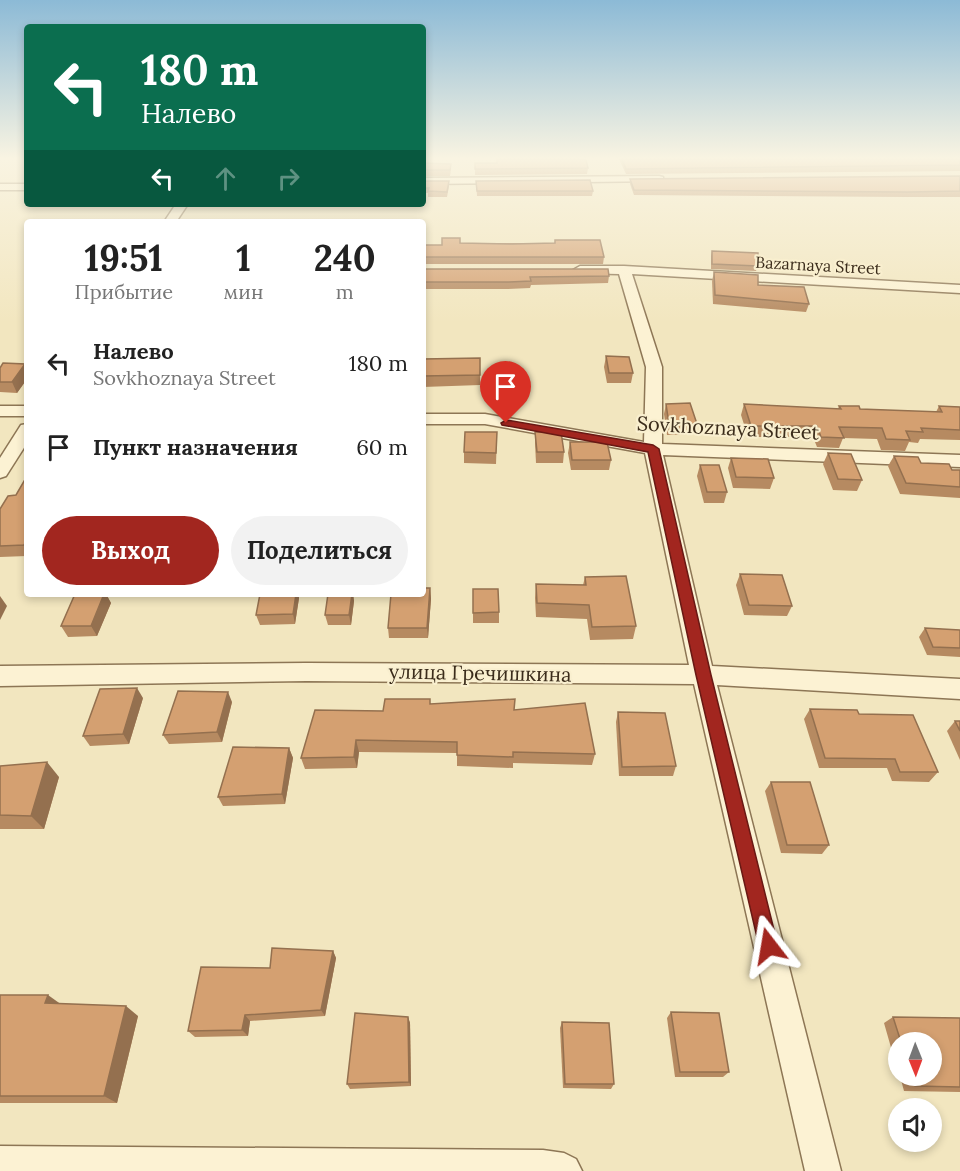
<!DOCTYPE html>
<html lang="ru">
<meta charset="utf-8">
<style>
:root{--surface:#fff;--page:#f2f2f2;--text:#222;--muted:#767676;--accent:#a2261f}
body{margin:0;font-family:Lora,serif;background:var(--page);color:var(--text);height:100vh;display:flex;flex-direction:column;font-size:22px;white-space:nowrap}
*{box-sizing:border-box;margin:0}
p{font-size:20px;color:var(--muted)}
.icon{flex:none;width:33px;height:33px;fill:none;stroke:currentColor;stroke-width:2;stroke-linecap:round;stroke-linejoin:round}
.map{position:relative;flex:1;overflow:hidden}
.details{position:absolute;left:24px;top:219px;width:402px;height:378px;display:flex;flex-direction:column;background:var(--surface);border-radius:6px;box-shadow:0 3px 9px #0003}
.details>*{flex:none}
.top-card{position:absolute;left:24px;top:24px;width:402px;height:183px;border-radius:6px;box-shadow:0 3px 9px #0003;background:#0b6e4f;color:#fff;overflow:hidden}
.needle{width:39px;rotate:179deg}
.fabs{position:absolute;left:888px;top:1032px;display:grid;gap:12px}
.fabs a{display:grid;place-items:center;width:54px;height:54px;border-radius:50%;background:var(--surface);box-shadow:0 3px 9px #0003;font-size:30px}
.pin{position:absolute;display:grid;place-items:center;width:51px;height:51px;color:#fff;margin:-62px -26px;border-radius:50% 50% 50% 0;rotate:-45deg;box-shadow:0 0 6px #0007}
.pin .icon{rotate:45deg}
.me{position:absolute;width:66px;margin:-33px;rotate:346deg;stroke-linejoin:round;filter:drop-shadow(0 0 4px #0008)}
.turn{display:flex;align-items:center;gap:21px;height:126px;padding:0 18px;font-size:27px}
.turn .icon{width:78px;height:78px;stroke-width:2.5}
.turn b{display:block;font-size:42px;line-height:51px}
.lanes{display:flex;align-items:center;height:57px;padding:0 18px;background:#0003;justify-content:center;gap:30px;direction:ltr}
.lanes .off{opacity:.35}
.eta{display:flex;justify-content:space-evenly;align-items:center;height:102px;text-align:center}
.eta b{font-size:36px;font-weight:700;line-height:42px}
.action{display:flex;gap:12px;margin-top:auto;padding:12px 18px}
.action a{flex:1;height:69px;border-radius:36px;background:var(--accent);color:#fff;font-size:24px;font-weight:700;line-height:69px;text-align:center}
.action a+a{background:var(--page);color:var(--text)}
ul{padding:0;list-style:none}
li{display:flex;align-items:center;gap:18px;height:84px;padding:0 18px}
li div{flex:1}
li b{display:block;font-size:22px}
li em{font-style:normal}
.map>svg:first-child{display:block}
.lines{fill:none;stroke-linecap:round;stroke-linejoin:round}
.minor-casing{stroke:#8d7655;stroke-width:3}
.minor{fill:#fcf2d3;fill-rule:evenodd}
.wall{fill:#b68a61}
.shaded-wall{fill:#94704f}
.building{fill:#d4a071;stroke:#94704f;stroke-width:1.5}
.route{fill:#a2261f;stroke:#691914;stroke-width:1.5}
.labels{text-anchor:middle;stroke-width:4.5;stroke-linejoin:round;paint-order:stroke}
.far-street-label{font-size:16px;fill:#3b2c1b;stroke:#f9efcf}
.street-label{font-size:20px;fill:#3b2c1b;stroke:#f9efcf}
</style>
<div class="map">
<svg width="960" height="1171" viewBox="0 0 960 1171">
<rect width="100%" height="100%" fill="#f2e6bf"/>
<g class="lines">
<defs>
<g id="minor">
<polygon points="659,176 663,177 663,181 423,184 423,178"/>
<rect x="0" y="184" width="27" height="6"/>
<polygon points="176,204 188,204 176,222 164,222"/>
<polygon points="580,266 624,266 960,285 960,293 632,274 662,367 662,444 960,455 960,467 663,455 712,666 960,679 960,699 717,685 841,1171 805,1171 694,684 306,681 0,686 0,666 306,663 689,665 645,453 485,424 423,424 423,414 485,414 644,442 646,367 619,274 575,273 573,270"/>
<rect x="0" y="406" width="27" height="10"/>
<polygon points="27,424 27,443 6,476 0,478 0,458 21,425"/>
<polygon points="0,1146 543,1150 564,1153 576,1159 582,1171 0,1171"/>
</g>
</defs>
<use href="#minor" class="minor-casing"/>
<use href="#minor" class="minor"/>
</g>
<g class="wall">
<polygon points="619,159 960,159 960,171 626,174"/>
<polygon points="423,163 451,169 450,176 423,176"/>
<polygon points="475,163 588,168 587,174 475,175"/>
<polygon points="960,176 960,197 906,197 634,195 630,184 630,179"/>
<polygon points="423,181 449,186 447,197 428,197 428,193 423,193"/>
<polygon points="476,181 593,191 592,196 477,196"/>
<polygon points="555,240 604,257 603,264 423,264 423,245 442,245 460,243 555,243"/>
<polygon points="712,251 758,266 756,271 711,269 711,256"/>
<polygon points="423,269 609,276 608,283 531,285 530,288 508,289 423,289"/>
<polygon points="714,272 758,285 809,304 806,312 713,304 712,281"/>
<polygon points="606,356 633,373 631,383 607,383 604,367"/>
<polygon points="480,358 480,385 423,387 423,359"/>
<polygon points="25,364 27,367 27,379 17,393 0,392 0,368"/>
<polygon points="666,404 697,424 695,434 667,435 664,414"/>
<polygon points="744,404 838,409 839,406 860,409 936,412 939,406 960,407 960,440 920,439 918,443 909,442 905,451 881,450 877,439 843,438 839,448 817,447 813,437 748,437 741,415"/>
<polygon points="497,432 496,464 464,463 464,452"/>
<polygon points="535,432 564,452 563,463 536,463 535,443"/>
<polygon points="570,442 611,460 609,470 571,470 568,453"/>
<polygon points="828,453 862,480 857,491 833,490 823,464"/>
<polygon points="894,456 921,463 952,470 960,470 960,498 900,494 888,466"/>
<polygon points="731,458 774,478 770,489 733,488 728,468"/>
<polygon points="700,465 727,492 724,503 704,503 697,476"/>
<polygon points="27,476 27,556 0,557 0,509 16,495"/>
<polygon points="740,574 792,606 787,616 744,615 736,585"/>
<polygon points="585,577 636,626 633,639 590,640 587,619 536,617 535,598 536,584 583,585"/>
<polygon points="430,588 431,599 428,638 389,638 388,628"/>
<polygon points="473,589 499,612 499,623 473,623"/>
<polygon points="75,594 106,594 111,603 97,636 68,637 61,626"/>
<polygon points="260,594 298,594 299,598 295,624 260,625 256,615"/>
<polygon points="328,594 353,594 354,601 351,625 328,625 325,615"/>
<polygon points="925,628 960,630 960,657 927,655 919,637"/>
<polygon points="143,698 129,744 90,746 83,736"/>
<polygon points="430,699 430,704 514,710 595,754 592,765 513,763 513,768 457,766 457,753 359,752 357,768 305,769 301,758 383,711"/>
<polygon points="232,702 222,742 169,744 163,735"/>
<polygon points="810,709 859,714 938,772 929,782 892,781 887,768 819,768 804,719"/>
<polygon points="618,712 676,766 673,776 619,776 616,722"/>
<polygon points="955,721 960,721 960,760 947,731"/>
<polygon points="289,748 293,758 285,804 223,806 218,797"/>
<polygon points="0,766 59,777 44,829 0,829"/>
<polygon points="771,782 829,845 822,854 781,853 765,791"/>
<polygon points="333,951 336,958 325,1016 250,1021 248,1036 195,1037 188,1031 270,968"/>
<polygon points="0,995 138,1016 117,1103 0,1103"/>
<polygon points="671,1012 729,1072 723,1077 675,1077 667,1018"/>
<polygon points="408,1017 410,1023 411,1086 350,1089 347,1084"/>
<polygon points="893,1017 960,1018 960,1092 904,1091 900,1076 932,1076 932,1042 898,1042 898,1072 884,1023"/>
<polygon points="562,1022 614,1084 611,1089 563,1088 560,1028"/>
</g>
<g class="shaded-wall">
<polygon points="25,364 27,367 27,379 17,393 12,382"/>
<polygon points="430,588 431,599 428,638 427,628"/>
<polygon points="104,594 106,594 111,603 97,636 91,626"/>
<polygon points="296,594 298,594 299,598 295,624 293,614"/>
<polygon points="352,594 353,594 354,601 351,625 349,615"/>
<polygon points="0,596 7,606 0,620"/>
<polygon points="137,688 143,698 129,744 123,734"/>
<polygon points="228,692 232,702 222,742 217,732"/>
<polygon points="356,740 359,752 357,768 354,757"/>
<polygon points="289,748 293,758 285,804 282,794"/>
<polygon points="47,762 59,777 44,829 31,816"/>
<polygon points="333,951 336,958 325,1016 321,1010"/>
<polygon points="48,995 62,1005 45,1003"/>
<polygon points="126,1006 138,1016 117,1103 104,1096"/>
<polygon points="245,1015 250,1021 248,1036 242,1030"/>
<polygon points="408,1017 410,1023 411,1086 409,1082"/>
</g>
<g class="building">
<polygon points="497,159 580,159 586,160 588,168 475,169 475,163 497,163"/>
<polygon points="622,159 960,159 960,165 626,169"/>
<polygon points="423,163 451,164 450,170 423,170"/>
<polygon points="960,176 960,191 908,192 634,190 630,179"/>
<polygon points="590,180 593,191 477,191 476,181"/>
<polygon points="423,181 449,181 447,192 428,191 429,188 423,188"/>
<polygon points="442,238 460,238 460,243 512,244 555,243 555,240 600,240 604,257 423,257 423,245 442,245"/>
<polygon points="712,251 758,253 758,266 712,264"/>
<polygon points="423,269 608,269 609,276 530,277 531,281 509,282 423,282"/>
<polygon points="714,272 758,275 758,285 804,287 809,304 715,295"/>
<polygon points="606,356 629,357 633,373 609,373"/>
<polygon points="480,358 480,375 423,376 423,359"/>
<polygon points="3,363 25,364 12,382 0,382 0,368"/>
<polygon points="690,403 697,424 669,424 666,404"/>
<polygon points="744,404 841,409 839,406 859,406 860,409 942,412 939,406 960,407 960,430 921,428 923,432 906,431 910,440 886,439 882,428 839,427 844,438 821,437 817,426 751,426"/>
<polygon points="465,432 497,432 496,453 464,452"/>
<polygon points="535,432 561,432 564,452 537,452"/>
<polygon points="570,442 607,442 611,460 572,460"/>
<polygon points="828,453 851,454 862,480 838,479"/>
<polygon points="894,456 918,457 921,463 949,464 952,470 960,470 960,487 906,483"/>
<polygon points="731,458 768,459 774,478 736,477"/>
<polygon points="700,465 719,465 727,492 707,492"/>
<polygon points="27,476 27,539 24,545 0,546 0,509 8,496 16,495"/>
<polygon points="740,574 782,575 792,606 749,605"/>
<polygon points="626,576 636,626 592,627 589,605 537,603 536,584 586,585 585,577"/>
<polygon points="423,588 430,588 427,628 388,628 391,594 423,594"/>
<polygon points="473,589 498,589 499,612 473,613"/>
<polygon points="75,594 104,594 91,626 61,626"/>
<polygon points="260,594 296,594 293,614 256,615"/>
<polygon points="328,594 352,594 349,615 325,615"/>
<polygon points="925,628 960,630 960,648 933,647"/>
<polygon points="137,688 123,734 83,736 100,689"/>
<polygon points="178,691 228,692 217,732 163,735"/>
<polygon points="385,699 430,699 430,704 515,699 514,710 585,703 595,754 513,752 513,757 457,755 457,742 356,740 354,757 301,758 315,710 383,711"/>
<polygon points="810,709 857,710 859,714 913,715 938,772 900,772 895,759 825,758"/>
<polygon points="618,712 665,713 676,766 622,767"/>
<polygon points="955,721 960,721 960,731"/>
<polygon points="233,747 289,748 282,794 218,797"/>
<polygon points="47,762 31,816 0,815 0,766"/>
<polygon points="771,782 810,782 829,845 787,845"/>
<polygon points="272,948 333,951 321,1010 245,1015 242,1030 188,1031 201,967 270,968"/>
<polygon points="0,995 48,995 45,1003 126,1006 104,1096 0,1096"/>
<polygon points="671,1012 719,1013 729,1072 680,1072"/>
<polygon points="355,1013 408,1017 409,1082 347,1084"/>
<polygon points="893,1017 960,1018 960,1087 915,1086 911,1076 932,1076 932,1042 901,1042"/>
<polygon points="562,1022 609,1023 614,1084 565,1084"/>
</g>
<linearGradient id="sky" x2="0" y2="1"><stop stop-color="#8cbad6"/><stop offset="0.49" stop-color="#f9f4e2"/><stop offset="1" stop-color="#f9f4e2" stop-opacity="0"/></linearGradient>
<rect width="960" height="323" fill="url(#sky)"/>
<polygon class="route" points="506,420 653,445 659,449 711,675 778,946 776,952 769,955 762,952 759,946 696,675 648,452 502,425 501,423"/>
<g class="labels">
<g class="far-street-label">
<text transform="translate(818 265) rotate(3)" y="6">Bazarnaya Street</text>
</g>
<g class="street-label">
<text transform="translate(728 428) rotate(3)" y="7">Sovkhoznaya Street</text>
<text transform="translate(480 673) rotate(1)" y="7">улица Гречишкина</text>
</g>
</g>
</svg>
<div class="fabs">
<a><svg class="needle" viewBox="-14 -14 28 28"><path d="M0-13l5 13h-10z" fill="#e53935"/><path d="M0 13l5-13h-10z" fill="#767676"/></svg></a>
<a><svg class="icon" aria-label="sound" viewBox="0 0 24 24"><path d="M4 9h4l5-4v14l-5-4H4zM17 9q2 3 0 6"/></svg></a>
</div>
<div class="pin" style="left:506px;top:423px;background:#d93025"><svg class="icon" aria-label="arrive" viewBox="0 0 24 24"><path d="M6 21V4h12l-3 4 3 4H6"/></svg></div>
<svg class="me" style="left:769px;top:946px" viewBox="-20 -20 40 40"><path d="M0-17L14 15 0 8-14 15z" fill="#a2261f" stroke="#fff" stroke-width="4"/></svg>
<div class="top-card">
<div class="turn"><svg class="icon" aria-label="left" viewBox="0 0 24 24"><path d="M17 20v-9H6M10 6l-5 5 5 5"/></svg><div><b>180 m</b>Налево</div></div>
<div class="lanes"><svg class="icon" aria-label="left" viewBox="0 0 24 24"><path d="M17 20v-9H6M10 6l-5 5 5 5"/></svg><svg class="icon off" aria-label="ahead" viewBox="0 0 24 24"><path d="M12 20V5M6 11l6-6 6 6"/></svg><svg class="icon off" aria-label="right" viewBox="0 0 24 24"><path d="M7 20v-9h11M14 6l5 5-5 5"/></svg></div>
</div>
<section class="details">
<div class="eta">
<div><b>19:51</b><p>Прибытие</p></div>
<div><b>1</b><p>мин</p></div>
<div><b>240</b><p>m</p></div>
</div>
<ul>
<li><svg class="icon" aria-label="left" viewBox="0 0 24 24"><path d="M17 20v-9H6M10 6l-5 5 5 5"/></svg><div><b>Налево</b><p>Sovkhoznaya Street</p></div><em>180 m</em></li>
<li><svg class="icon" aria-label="arrive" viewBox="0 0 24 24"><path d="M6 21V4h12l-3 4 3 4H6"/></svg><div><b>Пункт назначения</b></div><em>60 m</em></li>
</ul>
<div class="action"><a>Выход</a><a>Поделиться</a></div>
</section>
</div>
